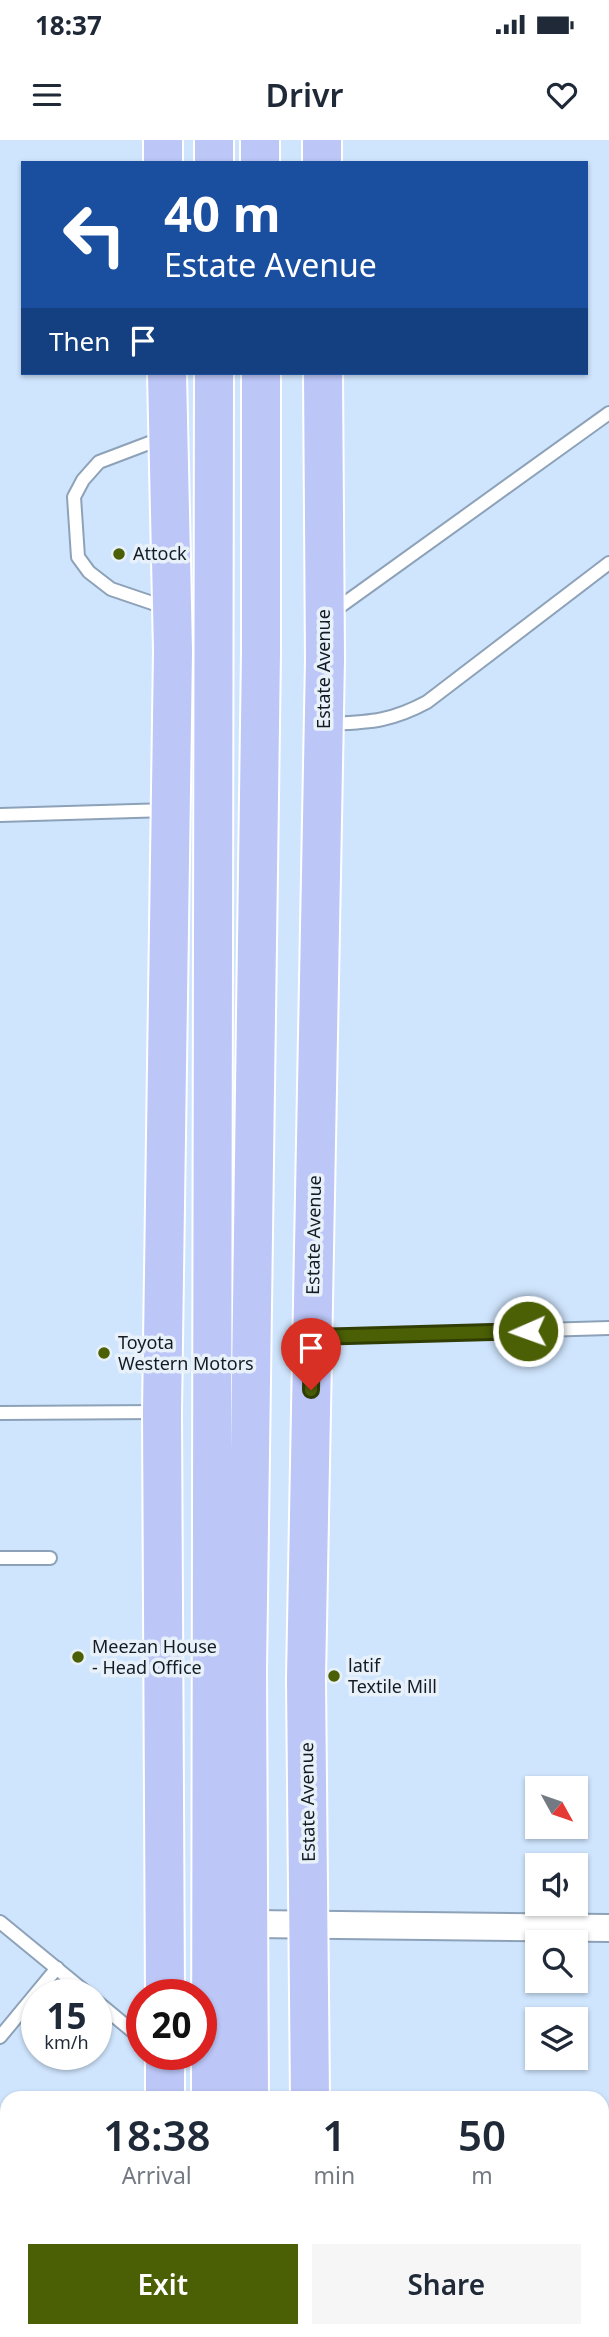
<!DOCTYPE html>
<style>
:root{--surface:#fff;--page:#f6f6f7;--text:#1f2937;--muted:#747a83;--accent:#4b5f05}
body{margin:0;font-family:"Noto Sans",sans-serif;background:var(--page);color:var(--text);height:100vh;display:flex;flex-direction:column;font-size:26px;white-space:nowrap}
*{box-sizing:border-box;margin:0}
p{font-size:23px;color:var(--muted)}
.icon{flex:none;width:38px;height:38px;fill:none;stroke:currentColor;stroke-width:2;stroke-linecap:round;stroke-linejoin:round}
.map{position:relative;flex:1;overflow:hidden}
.sheet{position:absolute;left:0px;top:1951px;width:609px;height:247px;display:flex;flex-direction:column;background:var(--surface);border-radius:21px 21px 0 0;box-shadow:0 2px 5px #0004}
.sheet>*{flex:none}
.top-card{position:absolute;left:21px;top:21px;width:567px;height:214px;border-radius:0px;box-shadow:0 2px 5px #0004;background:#1a4fa0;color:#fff;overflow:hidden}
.needle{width:46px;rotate:130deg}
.controls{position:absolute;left:525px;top:1636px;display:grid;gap:14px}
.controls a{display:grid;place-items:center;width:63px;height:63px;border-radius:0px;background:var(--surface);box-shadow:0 2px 5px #0004;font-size:35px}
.speed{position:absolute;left:21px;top:1839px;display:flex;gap:14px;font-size:35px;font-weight:700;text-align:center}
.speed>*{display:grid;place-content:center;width:91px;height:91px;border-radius:50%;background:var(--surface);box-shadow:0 2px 5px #0004;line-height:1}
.speed small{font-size:18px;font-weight:400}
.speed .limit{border:10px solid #d22;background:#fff;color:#111}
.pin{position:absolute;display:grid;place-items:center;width:60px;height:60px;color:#fff;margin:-72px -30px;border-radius:50% 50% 50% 0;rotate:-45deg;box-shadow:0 0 7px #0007}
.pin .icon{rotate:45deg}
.me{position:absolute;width:77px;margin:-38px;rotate:268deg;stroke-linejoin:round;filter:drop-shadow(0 0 5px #0008)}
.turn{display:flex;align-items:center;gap:24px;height:147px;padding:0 28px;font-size:32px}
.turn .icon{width:91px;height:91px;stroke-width:2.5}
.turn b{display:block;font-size:49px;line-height:60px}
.then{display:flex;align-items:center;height:66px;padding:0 28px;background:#0003;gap:14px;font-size:26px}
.eta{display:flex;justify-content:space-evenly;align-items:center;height:119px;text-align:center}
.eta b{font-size:42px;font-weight:600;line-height:49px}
.primary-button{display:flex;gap:14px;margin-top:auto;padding:14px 28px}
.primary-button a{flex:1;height:80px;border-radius:0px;background:var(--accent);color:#fff;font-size:28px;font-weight:600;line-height:80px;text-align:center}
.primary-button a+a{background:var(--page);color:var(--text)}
.status{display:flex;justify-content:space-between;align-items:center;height:49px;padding:0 35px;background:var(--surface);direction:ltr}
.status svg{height:19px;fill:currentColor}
header{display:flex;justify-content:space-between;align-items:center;height:91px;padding:0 28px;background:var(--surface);font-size:32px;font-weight:600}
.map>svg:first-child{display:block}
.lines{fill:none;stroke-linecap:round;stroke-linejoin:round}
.service-casing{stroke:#8da2b8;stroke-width:16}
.minor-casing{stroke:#8da2b8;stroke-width:30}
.trunk-casing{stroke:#fff;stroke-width:42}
.service{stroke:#fff;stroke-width:12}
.minor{stroke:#fff;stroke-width:26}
.trunk{stroke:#bcc6f7;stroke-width:38}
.route-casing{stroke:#313e03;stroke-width:18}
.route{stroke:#4b5f05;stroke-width:12}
.poi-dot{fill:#4b5f05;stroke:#e8f1fa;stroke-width:2.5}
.labels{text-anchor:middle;stroke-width:7;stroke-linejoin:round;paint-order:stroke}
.poi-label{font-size:18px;fill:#131b23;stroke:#e8f1fa;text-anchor:start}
.street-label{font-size:18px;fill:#131b23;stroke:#e8f1fa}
</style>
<div class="status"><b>18:37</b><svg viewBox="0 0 49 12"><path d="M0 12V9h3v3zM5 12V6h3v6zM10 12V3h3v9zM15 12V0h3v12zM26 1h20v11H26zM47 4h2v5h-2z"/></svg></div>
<header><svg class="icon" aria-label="menu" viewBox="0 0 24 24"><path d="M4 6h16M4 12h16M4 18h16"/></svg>Drivr<svg class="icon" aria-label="heart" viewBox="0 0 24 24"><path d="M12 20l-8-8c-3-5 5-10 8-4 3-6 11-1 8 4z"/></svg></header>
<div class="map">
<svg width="609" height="2197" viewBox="0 0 609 2197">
<rect width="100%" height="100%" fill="#cfe5fd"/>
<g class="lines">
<defs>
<g id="service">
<polyline points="165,297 99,322 83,340 74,357 78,417 89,432 111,449 167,468"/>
<polyline points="331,473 609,273"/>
<path d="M328,584c41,-2 62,-2 99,-22l182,-139"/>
<polyline points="0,675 168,670"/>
<polyline points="316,1197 609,1188"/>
<polyline points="0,1273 159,1272"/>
<polyline points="0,1418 50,1418"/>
<polyline points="0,1782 89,1855"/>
<polyline points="96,1861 142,1899"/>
<polyline points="0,1897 57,1828"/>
<polyline points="0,2121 7,2121"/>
</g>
<polyline id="minor" points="249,1784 609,1788"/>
<g id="trunk">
<polyline points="163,0 163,23"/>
<polyline points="214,0 214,23"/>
<polyline points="260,0 260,23"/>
<polyline points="322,0 322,23"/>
<polyline points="165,1855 162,1272 173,511 167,233"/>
<polyline points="165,1914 165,1958"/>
<polyline points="211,1958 214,233"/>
<polyline points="249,1958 247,1531 261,511 261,233"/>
<polyline points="310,1958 306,1539 325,519 323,233"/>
<polyline points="165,2191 165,2197"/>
<polyline points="249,2191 249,2197"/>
<polyline points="310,2191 310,2197"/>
<polyline points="211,2197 211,2191"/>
</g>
</defs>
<use href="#service" class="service-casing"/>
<use href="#minor" class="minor-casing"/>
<use href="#trunk" class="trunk-casing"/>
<use href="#service" class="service"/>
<use href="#minor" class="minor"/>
<use href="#trunk" class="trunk"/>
</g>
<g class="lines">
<defs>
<polyline id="route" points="311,1250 312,1197 528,1191"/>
</defs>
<use href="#route" class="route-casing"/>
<use href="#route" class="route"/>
</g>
<g class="poi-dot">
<circle cx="119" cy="414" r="7"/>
<circle cx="104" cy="1213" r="7"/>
<circle cx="78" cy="1517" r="7"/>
<circle cx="334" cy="1536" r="7"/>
</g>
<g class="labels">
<g class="poi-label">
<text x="133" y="420">Attock</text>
<text x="118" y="1209">Toyota<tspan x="118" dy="21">Western Motors</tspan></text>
<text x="92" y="1513">Meezan House<tspan x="92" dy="21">- Head Office</tspan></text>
<text x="348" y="1532">latif<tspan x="348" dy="21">Textile Mill</tspan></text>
</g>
<g class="street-label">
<text transform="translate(324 529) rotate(-90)" y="6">Estate Avenue</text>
<text transform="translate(314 1095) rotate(-89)" y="6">Estate Avenue</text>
<text transform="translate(308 1662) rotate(-91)" y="6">Estate Avenue</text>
</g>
</g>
</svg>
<div class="controls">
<a><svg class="needle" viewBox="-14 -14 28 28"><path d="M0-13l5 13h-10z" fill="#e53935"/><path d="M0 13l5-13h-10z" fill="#747a83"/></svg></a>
<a><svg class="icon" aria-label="sound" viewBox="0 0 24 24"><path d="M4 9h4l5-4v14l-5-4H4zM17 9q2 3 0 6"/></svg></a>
<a><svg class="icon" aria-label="search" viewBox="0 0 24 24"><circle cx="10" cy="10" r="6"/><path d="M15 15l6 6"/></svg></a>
<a><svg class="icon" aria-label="layers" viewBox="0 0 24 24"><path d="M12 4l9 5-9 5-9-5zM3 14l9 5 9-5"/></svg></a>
</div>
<div class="speed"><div>15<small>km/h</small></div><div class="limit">20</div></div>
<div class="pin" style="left:311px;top:1250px;background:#d93025"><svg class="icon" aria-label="arrive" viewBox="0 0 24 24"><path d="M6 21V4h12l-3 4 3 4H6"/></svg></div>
<svg class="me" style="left:528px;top:1191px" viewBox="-20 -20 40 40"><circle r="17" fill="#4b5f05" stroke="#fff" stroke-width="3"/><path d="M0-11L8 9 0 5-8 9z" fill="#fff"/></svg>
<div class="top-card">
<div class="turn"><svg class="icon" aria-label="left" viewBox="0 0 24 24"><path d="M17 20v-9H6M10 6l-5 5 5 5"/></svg><div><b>40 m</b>Estate Avenue</div></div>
<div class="then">Then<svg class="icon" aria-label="arrive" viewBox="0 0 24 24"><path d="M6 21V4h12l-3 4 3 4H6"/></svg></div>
</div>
<section class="sheet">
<div class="eta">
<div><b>18:38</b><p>Arrival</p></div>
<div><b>1</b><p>min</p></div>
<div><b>50</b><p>m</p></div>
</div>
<div class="primary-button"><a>Exit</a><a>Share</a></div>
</section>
</div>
